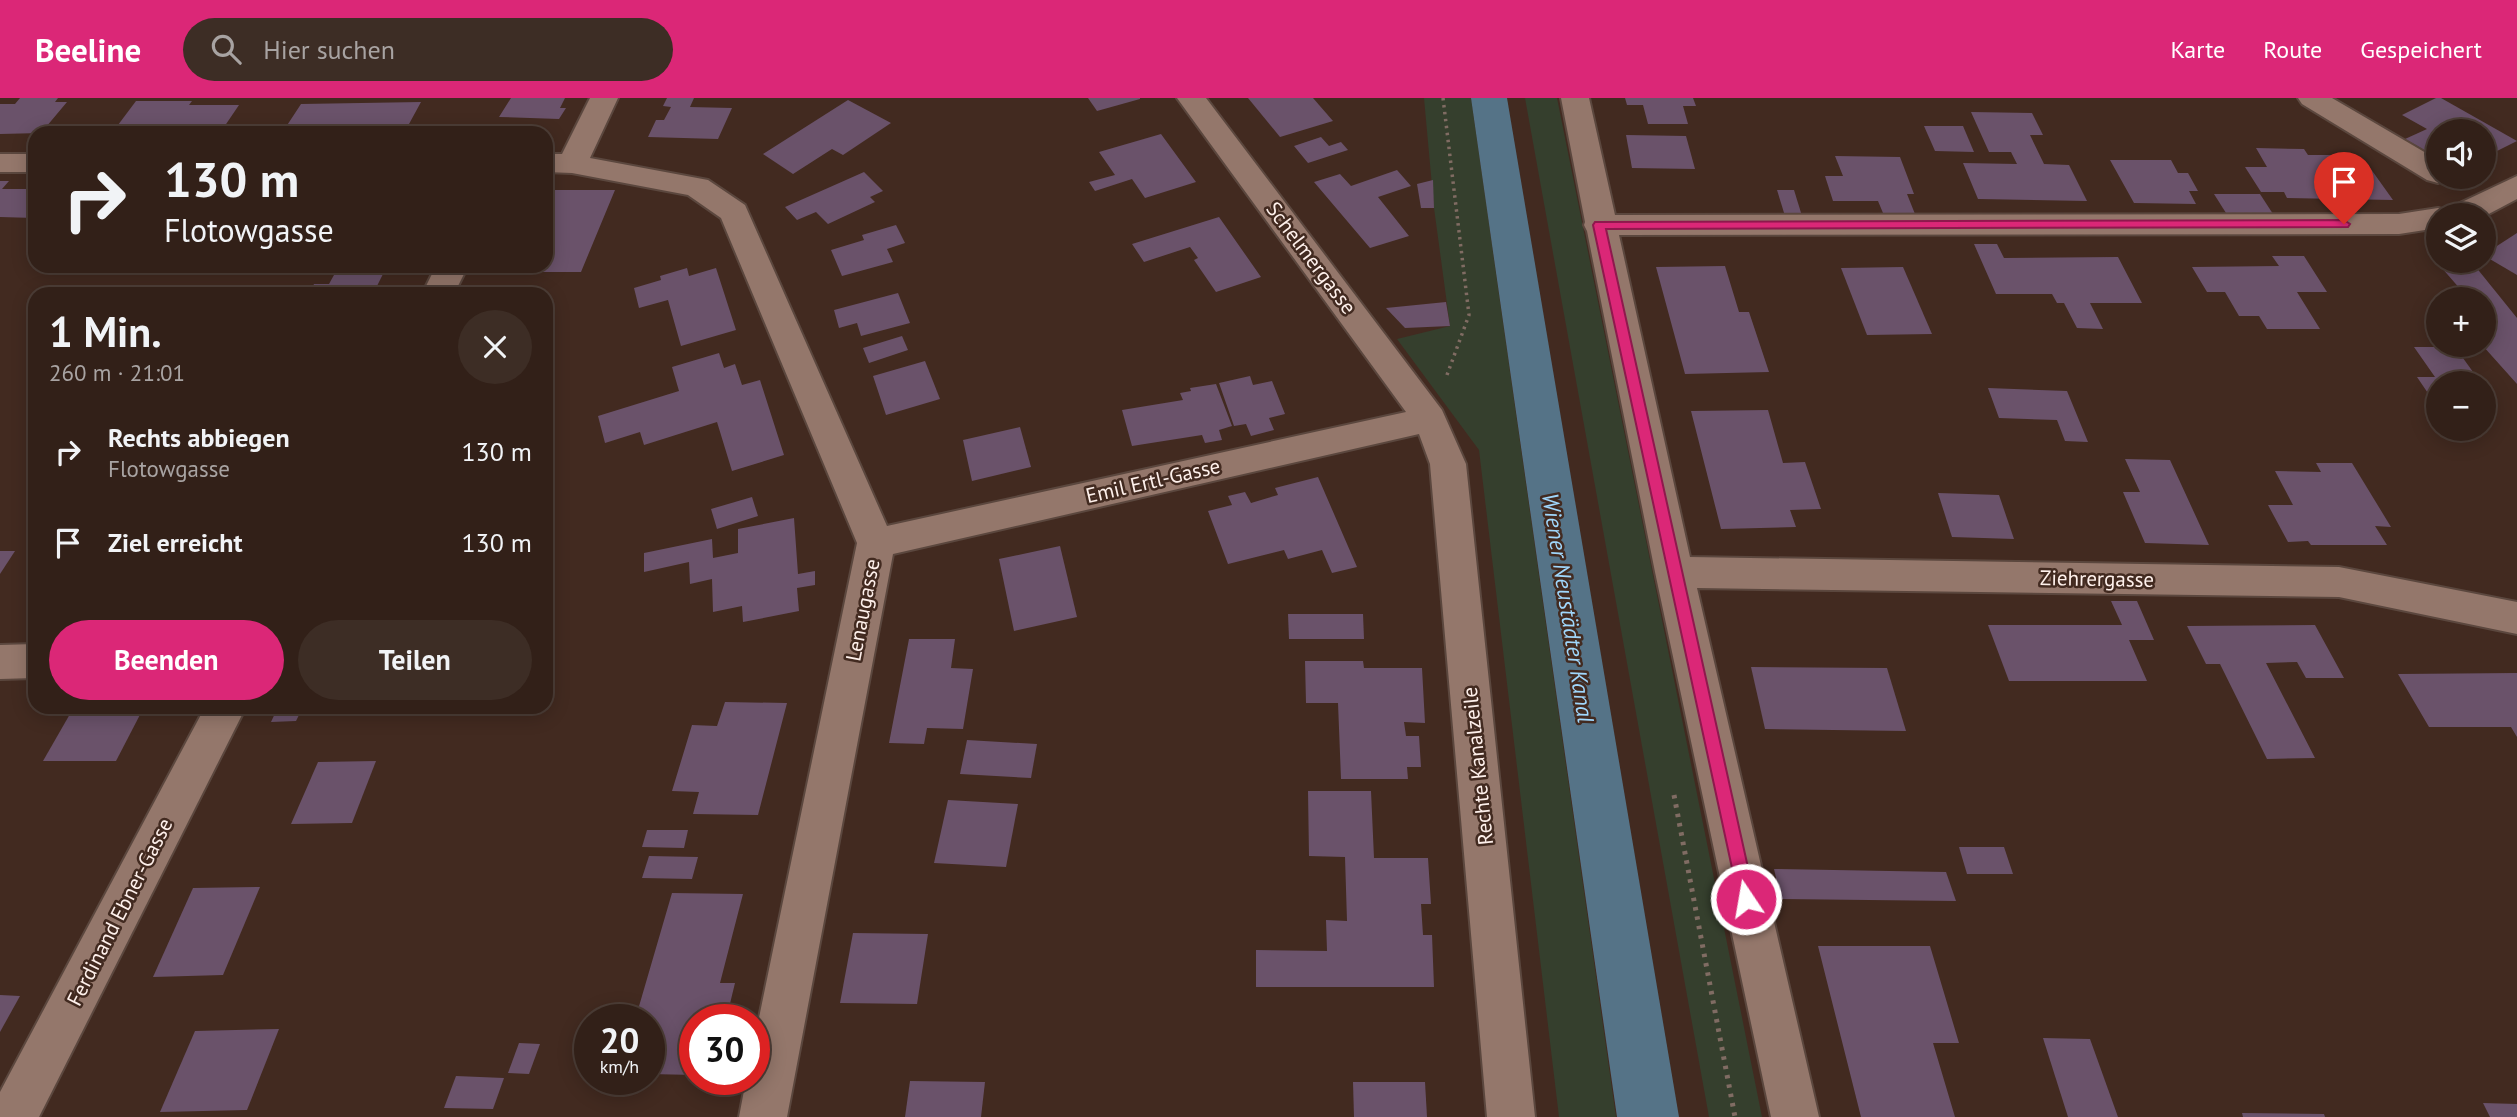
<!DOCTYPE html>
<html lang="de">
<meta charset="utf-8">
<style>
:root{--surface:#322018;--page:#3d2d25;--text:#f1f3f6;--muted:#a8a3a2;--line:#4d3e37;--accent:#db2777}
body{margin:0;font-family:"PT Sans",sans-serif;background:var(--page);color:var(--text);height:100vh;display:flex;flex-direction:column;font-size:26px;white-space:nowrap}
*{box-sizing:border-box;margin:0}
p{font-size:23px;color:var(--muted)}
.icon{flex:none;width:38px;height:38px;fill:none;stroke:currentColor;stroke-width:2;stroke-linecap:round;stroke-linejoin:round}
.map{position:relative;flex:1;overflow:hidden}
.drawer{position:absolute;left:28px;top:189px;width:525px;height:427px;display:flex;flex-direction:column;background:var(--surface);border-radius:21px;box-shadow:0 4px 18px #0003,0 0 0 2px var(--line)}
.drawer>*{flex:none}
.top-card{position:absolute;left:28px;top:28px;width:525px;height:147px;border-radius:21px;box-shadow:0 4px 18px #0003,0 0 0 2px var(--line);background:#322018;color:var(--text);overflow:hidden}
.tools{position:absolute;left:2426px;top:21px;display:grid;gap:14px}
.tools a{display:grid;place-items:center;width:70px;height:70px;border-radius:50%;background:var(--surface);box-shadow:0 4px 18px #0003,0 0 0 2px var(--line);font-size:35px}
.speed{position:absolute;left:574px;top:906px;display:flex;gap:14px;font-size:35px;font-weight:700;text-align:center}
.speed>*{display:grid;place-content:center;width:91px;height:91px;border-radius:50%;background:var(--surface);box-shadow:0 4px 18px #0003,0 0 0 2px var(--line);line-height:1}
.speed small{font-size:18px;font-weight:400}
.speed .limit{border:10px solid #d22;background:#fff;color:#111}
.pin{position:absolute;display:grid;place-items:center;width:60px;height:60px;color:#fff;margin:-72px -30px;border-radius:50% 50% 50% 0;rotate:-45deg;box-shadow:0 0 7px #0007}
.pin .icon{rotate:45deg}
.me{position:absolute;width:77px;margin:-38px;rotate:348deg;stroke-linejoin:round;filter:drop-shadow(0 0 5px #0008)}
.turn{display:flex;align-items:center;gap:24px;height:147px;padding:0 21px;font-size:32px}
.turn .icon{width:91px;height:91px;stroke-width:2.5}
.turn b{display:block;font-size:49px;line-height:60px}
.round{display:grid;place-items:center;flex:none;width:74px;height:74px;border-radius:37px;background:var(--page)}
.overview{display:flex;align-items:center;justify-content:space-between;height:119px;padding:0 21px}
h1{font-size:42px;font-weight:600;line-height:52px}
.button{display:flex;gap:14px;margin-top:auto;padding:14px 21px}
.button a{flex:1;height:80px;border-radius:42px;background:var(--accent);color:#fff;font-size:28px;font-weight:600;line-height:80px;text-align:center}
.button a+a{background:var(--page);color:var(--text)}
ul{padding:0;list-style:none}
li{display:flex;align-items:center;gap:21px;height:91px;padding:0 21px}
li div{flex:1}
li b{display:block;font-size:26px}
li em{font-style:normal}
header{display:flex;align-items:center;gap:42px;box-sizing:border-box;height:98px;padding:0 35px;background:var(--accent);color:#fff}
header strong{font-size:33px}
nav{display:flex;gap:38px;margin-inline-start:auto;font-size:24px}
.search{width:490px;height:63px;background:var(--page);display:flex;align-items:center;gap:18px;box-sizing:border-box;padding:0 24px;border-radius:38px;color:var(--muted);font-size:26px}
.map>svg:first-child{display:block}
.green{fill:#353f2d}
.lines{fill:none;stroke-linecap:round;stroke-linejoin:round}
.canal{fill:#557387;fill-rule:evenodd}
.building{fill:#6a526a}
.minor-casing{stroke:#5b473e;stroke-width:4}
.path-far1{stroke:#806c63;stroke-width:3.5;stroke-dasharray:2.5 4.5;stroke-linecap:butt}
.path{stroke:#806c63;stroke-width:5;stroke-dasharray:3.5 6;stroke-linecap:butt}
.minor{fill:#94776b;fill-rule:evenodd}
.route{fill:#db2777;stroke:#8e194d;stroke-width:2}
.labels{text-anchor:middle;stroke-width:5;stroke-linejoin:round;paint-order:stroke}
.street-label{font-size:21px;fill:#fef0eb;stroke:#422a20}
.water-label{font-size:23px;font-style:italic;fill:#a0d7fc;stroke:#422a20}
</style>
<header>
<strong>Beeline</strong>
<div class="search"><svg class="icon" aria-label="search" viewBox="0 0 24 24"><circle cx="10" cy="10" r="6"/><path d="M15 15l6 6"/></svg>Hier suchen</div>
<nav><a>Karte</a><a>Route</a><a>Gespeichert</a></nav>
</header>
<div class="map">
<svg width="2517" height="1019" viewBox="0 0 2517 1019">
<rect width="100%" height="100%" fill="#422a20"/>
<g class="green">
<polygon points="1424,0 1471,0 1616,1019 1559,1019 1479,352 1397,241 1450,228 1434,110"/>
<polygon points="1525,0 1557,0 1762,1019 1709,1019"/>
</g>
<g class="lines">
<polygon class="canal" points="1471,0 1507,0 1679,1019 1617,1019"/>
</g>
<g class="building">
<polygon points="20,0 58,0 55,4 67,4 41,35 0,36 0,6 15,6"/>
<polygon points="511,0 565,0 560,10 566,10 559,21 499,19"/>
<polygon points="667,0 694,0 690,9 732,10 718,41 648,39 656,22 664,22 671,9 663,8"/>
<polygon points="1088,0 1140,0 1140,1 1097,13"/>
<polygon points="1248,0 1313,0 1333,23 1280,39"/>
<polygon points="1625,0 1693,0 1696,8 1683,8 1688,26 1648,26 1643,7 1627,7"/>
<polygon points="2436,0 2441,0 2517,43 2483,60 2483,33 2438,33 2438,60 2405,41 2427,31 2402,17"/>
<polygon points="848,2 891,25 843,57 832,51 793,76 763,56"/>
<polygon points="136,3 192,3 189,7 239,7 220,35 112,35"/>
<polygon points="421,4 409,26 399,26 395,35 282,35 301,6"/>
<polygon points="1971,14 2032,15 2043,37 2030,37 2044,66 2069,67 2087,103 1978,101 1963,65 2017,66 2011,54 1989,54"/>
<polygon points="1924,28 1963,28 1974,54 1935,53"/>
<polygon points="1161,36 1196,84 1145,100 1132,81 1095,93 1089,84 1115,77 1099,54"/>
<polygon points="1626,37 1686,38 1695,71 1632,70"/>
<polygon points="1321,39 1329,48 1341,44 1348,52 1308,65 1294,48"/>
<polygon points="2256,50 2304,51 2308,57 2343,57 2368,67 2393,102 2287,100 2284,94 2261,94 2245,69 2267,69"/>
<polygon points="1835,58 1900,59 1914,96 1907,96 1915,116 1883,115 1878,103 1833,103 1825,78 1843,78"/>
<polygon points="2110,62 2171,62 2178,75 2188,75 2198,93 2189,93 2196,106 2134,105"/>
<polygon points="1397,72 1411,88 1378,99 1409,138 1370,150 1314,84 1340,76 1351,88"/>
<polygon points="864,74 883,93 870,99 875,104 828,126 816,114 797,122 785,109"/>
<polygon points="1433,82 1434,110 1421,110 1417,86"/>
<polygon points="0,83 9,83 2,91 30,91 35,85 35,120 0,119"/>
<polygon points="546,92 615,92 581,174 489,174 492,168 546,168"/>
<polygon points="1777,92 1794,92 1802,118 1785,118"/>
<polygon points="2214,96 2260,96 2273,116 2226,115"/>
<polygon points="1219,119 1261,179 1216,194 1194,162 1198,160 1190,149 1144,164 1132,146"/>
<polygon points="896,127 905,145 887,151 893,164 842,178 831,152 864,142 862,137"/>
<polygon points="2517,135 2517,177 2483,157"/>
<polygon points="1974,146 1997,146 2004,160 2118,159 2142,205 2090,205 2103,231 2077,230 2064,205 2057,205 2052,196 1996,196"/>
<polygon points="2428,154 2438,155 2438,163 2471,163 2517,220 2517,286 2483,248 2483,201 2442,201 2438,196 2461,192"/>
<polygon points="2272,158 2304,158 2327,194 2297,194 2320,231 2267,231 2259,218 2239,218 2225,194 2207,194 2192,169 2279,168"/>
<polygon points="339,168 387,168 373,196 309,196 314,186 329,186"/>
<polygon points="1725,168 1739,214 1749,214 1769,274 1685,276 1656,169"/>
<polygon points="1903,169 1932,236 1867,237 1841,170"/>
<polygon points="687,170 689,178 716,170 736,232 681,248 668,202 639,210 634,190 661,182 660,178"/>
<polygon points="898,195 910,225 861,238 857,225 839,230 834,212"/>
<polygon points="1446,204 1450,228 1405,230 1386,210"/>
<polygon points="902,238 908,252 869,265 863,250"/>
<polygon points="2414,249 2455,249 2481,285 2438,285 2438,310 2417,279 2435,279"/>
<polygon points="719,255 724,270 735,266 742,287 760,282 784,357 732,373 717,324 644,347 640,334 605,345 598,318 679,293 672,269"/>
<polygon points="925,263 940,301 886,317 873,278"/>
<polygon points="1250,278 1253,287 1272,283 1285,316 1269,320 1274,332 1251,338 1246,326 1234,328 1219,285"/>
<polygon points="1216,286 1232,328 1219,332 1222,342 1205,345 1202,337 1132,348 1122,312 1183,302 1180,295 1191,293 1190,290"/>
<polygon points="2483,289 2496,307 2483,307"/>
<polygon points="1988,290 2067,293 2088,344 2065,343 2057,322 1999,320"/>
<polygon points="1768,312 1783,365 1805,364 1821,411 1790,412 1796,429 1721,431 1691,313"/>
<polygon points="1020,329 1031,369 972,383 963,342"/>
<polygon points="2125,361 2170,362 2209,447 2145,445 2123,394 2140,394"/>
<polygon points="2316,365 2352,365 2391,429 2375,428 2387,447 2311,447 2308,443 2288,444 2268,407 2293,407 2275,373 2321,374"/>
<polygon points="1318,379 1357,469 1332,475 1322,452 1288,461 1284,452 1228,466 1208,413 1232,407 1228,398 1245,394 1251,405 1278,397 1275,390"/>
<polygon points="1938,395 1999,397 2014,441 1952,439"/>
<polygon points="752,399 758,418 717,431 711,411"/>
<polygon points="794,420 798,476 815,473 815,487 797,490 799,513 743,524 742,508 713,514 712,481 690,486 689,464 644,474 644,455 712,441 713,460 738,455 738,431"/>
<polygon points="1060,448 1077,519 1014,533 999,461"/>
<polygon points="0,453 15,453 0,476"/>
<polygon points="2111,503 2137,503 2154,542 2129,542 2147,583 2009,583 1988,527 2122,527"/>
<polygon points="1288,516 1363,516 1364,541 1289,541"/>
<polygon points="2315,527 2344,580 2306,580 2297,564 2266,565 2315,660 2267,661 2220,566 2206,566 2187,528"/>
<polygon points="909,541 955,541 951,570 973,571 963,631 927,630 924,646 889,645"/>
<polygon points="1305,563 1363,563 1364,570 1422,570 1425,625 1404,624 1406,638 1419,638 1421,669 1407,669 1408,681 1341,681 1338,605 1306,605"/>
<polygon points="1751,569 1887,570 1906,633 1765,631"/>
<polygon points="2517,575 2517,639 2511,629 2429,629 2398,576"/>
<polygon points="725,604 787,605 758,717 693,716 699,694 672,693 692,627 717,628"/>
<polygon points="74,609 144,609 116,663 43,663"/>
<polygon points="278,609 303,609 296,623 271,624"/>
<polygon points="967,642 1037,646 1031,680 960,676"/>
<polygon points="376,663 352,725 291,726 318,664"/>
<polygon points="1308,693 1371,693 1374,760 1428,760 1431,806 1421,806 1423,837 1432,837 1434,889 1256,889 1256,852 1327,853 1326,822 1347,823 1345,759 1309,758"/>
<polygon points="948,702 1018,706 1006,769 934,765"/>
<polygon points="647,732 688,732 684,750 642,749"/>
<polygon points="1959,749 2004,749 2013,776 1967,776"/>
<polygon points="649,758 698,759 692,781 642,780"/>
<polygon points="1774,771 1946,774 1956,803 1781,801"/>
<polygon points="260,789 223,877 153,879 193,790"/>
<polygon points="672,795 743,796 720,885 735,885 726,922 695,922 695,977 649,976 649,922 635,922"/>
<polygon points="853,835 928,836 917,906 840,905"/>
<polygon points="1818,848 1930,848 1959,945 1933,945 1955,1019 1861,1019"/>
<polygon points="0,897 20,898 0,934"/>
<polygon points="279,931 247,1012 160,1014 195,933"/>
<polygon points="2043,940 2090,941 2118,1019 2068,1019"/>
<polygon points="519,945 540,946 529,976 508,975"/>
<polygon points="456,978 504,980 493,1011 444,1010"/>
<polygon points="910,983 985,984 981,1019 905,1019"/>
<polygon points="1353,984 1425,984 1427,1019 1354,1019"/>
<polygon points="2483,1005 2517,1006 2517,1019 2490,1019"/>
<polygon points="2242,1015 2324,1016 2325,1019 2243,1019"/>
</g>
<g class="lines">
<defs>
<g id="minor">
<polygon points="590,0 618,0 590,60 708,82 745,107 887,428 1406,314 1177,0 1206,0 1442,312 1466,366 1535,1019 1487,1019 1430,366 1419,336 893,456 787,1019 739,1019 746,982 754,982 754,944 857,445 721,120 688,97 572,75 546,74 546,56 562,56"/>
<polygon points="1561,0 1589,0 1615,117 2399,116 2438,110 2445,112 2517,78 2517,101 2483,119 2438,117 2438,130 2399,136 1619,137 1690,459 2339,469 2517,504 2517,536 2339,499 1697,490 1819,1019 1771,1019 1655,474 1587,133 1584,127 1585,124"/>
<polygon points="2298,0 2332,0 2438,62 2438,79 2451,79 2438,85 2427,82 2302,6"/>
<rect x="0" y="56" width="35" height="18"/>
<polygon points="436,168 468,168 454,196 422,196"/>
<polygon points="35,546 35,580 0,581 0,547"/>
<polygon points="205,609 246,609 39,1019 0,1019 0,994"/>
</g>
</defs>
<use href="#minor" class="minor-casing"/>
<polyline class="path-far1" points="1443,0 1469,217 1447,277"/>
<polyline class="path" points="1674,697 1735,1019"/>
<use href="#minor" class="minor"/>
</g>
<polygon class="route" points="2344,122 2350,126 2348,129 1606,131 1755,801 1753,807 1746,810 1740,807 1593,127 1595,124"/>
<g class="labels">
<g class="street-label">
<text transform="translate(1311 160) rotate(53)" y="7">Schelmergasse</text>
<text transform="translate(1153 383) rotate(-13)" y="7">Emil Ertl-Gasse</text>
<text transform="translate(2097 481) rotate(1)" y="7">Ziehrergasse</text>
<text transform="translate(863 512) rotate(-79)" y="7">Lenaugasse</text>
<text transform="translate(1478 668) rotate(-96)" y="7">Rechte Kanalzeile</text>
<text transform="translate(120 814) rotate(-63)" y="7">Ferdinand Ebner-Gasse</text>
</g>
<g class="water-label">
<text transform="translate(1568 510) rotate(81)" y="8">Wiener Neustädter Kanal</text>
</g>
</g>
</svg>
<div class="tools">
<a><svg class="icon" aria-label="sound" viewBox="0 0 24 24"><path d="M4 9h4l5-4v14l-5-4H4zM17 9q2 3 0 6"/></svg></a>
<a><svg class="icon" aria-label="layers" viewBox="0 0 24 24"><path d="M12 4l9 5-9 5-9-5zM3 14l9 5 9-5"/></svg></a>
<a>+</a>
<a>−</a>
</div>
<div class="speed"><div>20<small>km/h</small></div><div class="limit">30</div></div>
<div class="pin" style="left:2344px;top:126px;background:#d93025"><svg class="icon" aria-label="arrive" viewBox="0 0 24 24"><path d="M6 21V4h12l-3 4 3 4H6"/></svg></div>
<svg class="me" style="left:1746px;top:801px" viewBox="-20 -20 40 40"><circle r="17" fill="#db2777" stroke="#fff" stroke-width="3"/><path d="M0-11L8 9 0 5-8 9z" fill="#fff"/></svg>
<div class="top-card">
<div class="turn"><svg class="icon" aria-label="right" viewBox="0 0 24 24"><path d="M7 20v-9h11M14 6l5 5-5 5"/></svg><div><b>130 m</b>Flotowgasse</div></div>
</div>
<section class="drawer">
<div class="overview"><div><h1>1 Min.</h1><p>260 m · 21:01</p></div><a class="round"><svg class="icon" aria-label="close" viewBox="0 0 24 24"><path d="M6 6l12 12M18 6L6 18"/></svg></a></div>
<ul>
<li><svg class="icon" aria-label="right" viewBox="0 0 24 24"><path d="M7 20v-9h11M14 6l5 5-5 5"/></svg><div><b>Rechts abbiegen</b><p>Flotowgasse</p></div><em>130 m</em></li>
<li><svg class="icon" aria-label="arrive" viewBox="0 0 24 24"><path d="M6 21V4h12l-3 4 3 4H6"/></svg><div><b>Ziel erreicht</b></div><em>130 m</em></li>
</ul>
<div class="button"><a>Beenden</a><a>Teilen</a></div>
</section>
</div>
